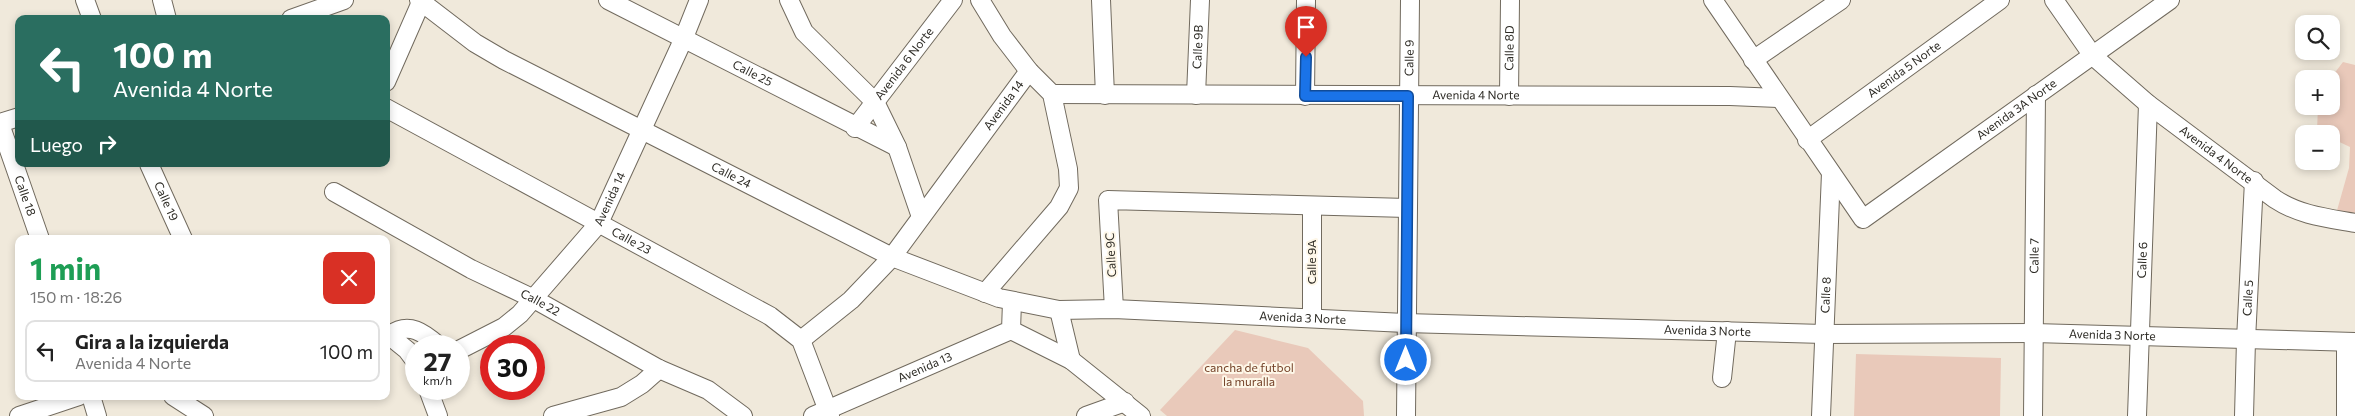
<!DOCTYPE html>
<html lang="es">
<meta charset="utf-8">
<style>
:root{--surface:#fff;--page:#f6f6f6;--text:#222;--muted:#767676;--line:#e0e0e0}
body{margin:0;font-family:Commissioner,sans-serif;background:var(--page);color:var(--text);height:100vh;display:flex;flex-direction:column;font-size:19px;white-space:nowrap}
*{box-sizing:border-box;margin:0}
p{font-size:16px;color:var(--muted)}
.icon{flex:none;width:28px;height:28px;fill:none;stroke:currentColor;stroke-width:2;stroke-linecap:round;stroke-linejoin:round}
.map{position:relative;flex:1;overflow:hidden}
.sheet{position:absolute;left:15px;top:235px;width:375px;height:165px;display:flex;flex-direction:column;background:var(--surface);border-radius:10px;box-shadow:0 2px 8px #0003}
.sheet>*{flex:none}
.hud{position:absolute;left:15px;top:15px;width:375px;height:152px;border-radius:10px;box-shadow:0 2px 8px #0003;background:#2a6e60;color:#fff;overflow:hidden}
.fabs{position:absolute;left:2295px;top:15px;display:grid;gap:10px}
.fabs a{display:grid;place-items:center;width:45px;height:45px;border-radius:10px;background:var(--surface);box-shadow:0 2px 8px #0003;font-size:25px}
.speed{position:absolute;left:405px;top:335px;display:flex;gap:10px;font-size:25px;font-weight:700;text-align:center}
.speed>*{display:grid;place-content:center;width:65px;height:65px;border-radius:50%;background:var(--surface);box-shadow:0 2px 8px #0003;line-height:1}
.speed small{font-size:12px;font-weight:400}
.speed .limit{border:8px solid #d22;background:#fff;color:#111}
.pin{position:absolute;display:grid;place-items:center;width:42px;height:42px;color:#fff;margin:-51px -21px;border-radius:50% 50% 50% 0;rotate:-45deg;box-shadow:0 0 5px #0007}
.pin .icon{rotate:45deg}
.me{position:absolute;width:55px;margin:-28px;rotate:0deg;stroke-linejoin:round;filter:drop-shadow(0 0 4px #0008)}
.turn{display:flex;align-items:center;gap:18px;height:105px;padding:0 15px;font-size:22px}
.turn .icon{width:65px;height:65px;stroke-width:2.5}
.turn b{display:block;font-size:35px;line-height:42px}
.then{display:flex;align-items:center;height:48px;padding:0 15px;background:#0003;gap:10px;font-size:19px}
.round{display:grid;place-items:center;flex:none;width:52px;height:52px;border-radius:10px;background:var(--page)}
.headline{display:flex;align-items:center;justify-content:space-between;height:85px;padding:0 15px}
h1{font-size:30px;font-weight:700;line-height:38px;color:#1e9e55}
ul{padding:0;list-style:none}
li{display:flex;align-items:center;gap:15px;height:62px;margin:0 10px 8px;padding:0 5px;border:2px solid var(--line);border-radius:10px}
li div{flex:1}
li b{display:block;font-size:19px}
li em{font-style:normal}
.map>svg:first-child{display:block}
.green{fill:#e9c9ba}
.lines{fill:none;stroke-linecap:round;stroke-linejoin:round}
.minor-casing{stroke:#716a5e;stroke-width:20}
.minor{stroke:#fff;stroke-width:18}
.route-casing{stroke:#114b97;stroke-width:12}
.route{stroke:#1a73e8;stroke-width:9}
.labels{text-anchor:middle;stroke-width:4;stroke-linejoin:round;paint-order:stroke}
.street-label{font-size:12px;fill:#2c2a24;stroke:#fef7e8}
.park-label{font-size:12px;fill:#734127;stroke:#fef7e8}
</style>
<div class="map">
<svg width="2355" height="416" viewBox="0 0 2355 416">
<rect width="100%" height="100%" fill="#f0e9db"/>
<g class="green">
<polygon points="2343,62 2355,65 2355,217 2336,214 2349,168 2350,147 2331,138 2331,134 2317,131 2318,106 2331,106 2330,79"/>
<polygon points="1235,330 1308,348 1363,401 1364,416 1167,416 1160,410"/>
<polygon points="1856,354 2001,358 2000,416 1854,416"/>
</g>
<g class="lines">
<defs>
<g id="minor">
<polyline points="85,0 92,19"/>
<polyline points="162,0 167,19"/>
<path id="s1" d="M419,0l56,43 29,17 388,197 107,41 60,12 55,-1 291,14 419,11 210,-1 321,9"/>
<path id="s2" d="M608,0l289,147"/>
<polyline points="789,0 804,32 875,102 897,147 921,217"/>
<polyline points="980,0 1002,36 1029,71 1052,94 1068,169 1069,188 1059,207 985,293"/>
<polyline points="1101,0 1105,95"/>
<path id="s3" d="M1713,0l150,219 307,-219"/>
<path id="s4" d="M2054,0l39,56 55,48 127,95c24,16 52,19 80,24"/>
<polyline points="291,19 344,0"/>
<polyline points="1753,60 1841,0"/>
<polyline points="386,82 422,0"/>
<path id="s5" d="M1052,94l678,2 48,2"/>
<path id="s6" d="M1196,95l4,-95"/>
<polyline points="1305,96 1306,0"/>
<path id="s7" d="M1509,96l1,-96"/>
<path id="s8" d="M386,108l384,208 31,24 29,76"/>
<polyline points="0,123 19,117"/>
<path id="s9" d="M0,124l40,115"/>
<path id="s10" d="M855,128l98,-128"/>
<path id="s11" d="M1807,140l193,-140"/>
<path id="s12" d="M149,164l34,75"/>
<path id="s13" d="M334,192l137,77 63,30 125,70 49,21 35,26"/>
<polyline points="1312,206 1312,318"/>
<polyline points="1114,309 1108,200 1407,208"/>
<polyline points="1059,310 1071,360"/>
<polyline points="1011,330 1071,360 1141,416"/>
<polyline points="386,333 407,350 416,362"/>
<path d="M390,335c19,-14 34,-2 49,11"/>
<path id="s14" d="M801,340l50,-40 41,-43 137,-186"/>
<polyline points="2346,342 2346,416"/>
<path id="s15" d="M459,350l45,-23 16,-13 79,-91 84,-183 16,-40"/>
<polyline points="1722,378 1727,331"/>
<polyline points="428,389 438,416"/>
<polyline points="91,396 97,416"/>
<polyline points="173,396 204,416"/>
<polyline points="19,416 79,396"/>
<polyline points="553,416 621,397 642,384 659,369"/>
<path id="s16" d="M813,416l198,-86 1,-28"/>
<polyline points="1086,416 1125,402"/>
<path id="s17" d="M1406,416l4,-416"/>
<path id="s18" d="M1821,416l10,-243"/>
<path id="s19" d="M2033,416l3,-321"/>
<path id="s20" d="M2137,416l11,-312"/>
<path id="s21" d="M2244,416l2,-76 8,-159"/>
</g>
</defs>
<use href="#minor" class="minor-casing"/>
<use href="#minor" class="minor"/>
</g>
<g class="lines">
<defs>
<polyline id="route" points="1306,57 1305,96 1408,96 1406,360"/>
</defs>
<use href="#route" class="route-casing"/>
<use href="#route" class="route"/>
</g>
<g class="labels">
<g class="street-label">
<text dy="4" stroke="none"><textPath href="#s6" startOffset="48">Calle 9B</textPath></text>
<text dy="4" stroke="none"><textPath href="#s7" startOffset="48">Calle 8D</textPath></text>
<text dy="4" stroke="none"><textPath href="#s17" startOffset="358">Calle 9</textPath></text>
<text dy="4" stroke="none"><textPath href="#s10" startOffset="81">Avenida 6 Norte</textPath></text>
<text dy="4" stroke="none"><textPath href="#s11" startOffset="120">Avenida 5 Norte</textPath></text>
<text dy="4" stroke="none"><textPath href="#s2" startOffset="162">Calle 25</textPath></text>
<text dy="4" stroke="none"><textPath href="#s5" startOffset="424">Avenida 4 Norte</textPath></text>
<text dy="4" stroke="none"><textPath href="#s14" startOffset="312">Avenida 14</textPath></text>
<text dy="4" stroke="none"><textPath href="#s3" startOffset="454">Avenida 3A Norte</textPath></text>
<text dy="4" stroke="none"><textPath href="#s4" startOffset="226">Avenida 4 Norte</textPath></text>
<text dy="4" stroke="none"><textPath href="#s1" startOffset="359">Calle 24</textPath></text>
<text dy="4" stroke="none"><textPath href="#s9" startOffset="76">Calle 18</textPath></text>
<text dy="4" stroke="none"><textPath href="#s15" startOffset="218">Avenida 14</textPath></text>
<text dy="4" stroke="none"><textPath href="#s12" startOffset="41">Calle 19</textPath></text>
<text dy="4" stroke="none"><textPath href="#s8" startOffset="279">Calle 23</textPath></text>
<text transform="translate(1111 255) rotate(-93)" y="4">Calle 9C</text>
<text dy="4" stroke="none"><textPath href="#s19" startOffset="160">Calle 7</textPath></text>
<text dy="4" stroke="none"><textPath href="#s20" startOffset="156">Calle 6</textPath></text>
<text transform="translate(1312 262) rotate(-90)" y="4">Calle 9A</text>
<text dy="4" stroke="none"><textPath href="#s18" startOffset="121">Calle 8</textPath></text>
<text dy="4" stroke="none"><textPath href="#s21" startOffset="118">Calle 5</textPath></text>
<text dy="4" stroke="none"><textPath href="#s13" startOffset="234">Calle 22</textPath></text>
<text dy="4" stroke="none"><textPath href="#s1" startOffset="959">Avenida 3 Norte</textPath></text>
<text dy="4" stroke="none"><textPath href="#s1" startOffset="1364">Avenida 3 Norte</textPath></text>
<text dy="4" stroke="none"><textPath href="#s1" startOffset="1769">Avenida 3 Norte</textPath></text>
<text dy="4" stroke="none"><textPath href="#s16" startOffset="122">Avenida 13</textPath></text>
</g>
<g class="park-label">
<text x="1249" y="372">cancha de futbol<tspan x="1249" dy="14">la muralla</tspan></text>
</g>
</g>
</svg>
<div class="fabs">
<a><svg class="icon" aria-label="search" viewBox="0 0 24 24"><circle cx="10" cy="10" r="6"/><path d="M15 15l6 6"/></svg></a>
<a>+</a>
<a>−</a>
</div>
<div class="speed"><div>27<small>km/h</small></div><div class="limit">30</div></div>
<div class="pin" style="left:1306px;top:57px;background:#d93025"><svg class="icon" aria-label="arrive" viewBox="0 0 24 24"><path d="M6 21V4h12l-3 4 3 4H6"/></svg></div>
<svg class="me" style="left:1406px;top:360px" viewBox="-20 -20 40 40"><circle r="17" fill="#1a73e8" stroke="#fff" stroke-width="3"/><path d="M0-11L8 9 0 5-8 9z" fill="#fff"/></svg>
<div class="hud">
<div class="turn"><svg class="icon" aria-label="left" viewBox="0 0 24 24"><path d="M17 20v-9H6M10 6l-5 5 5 5"/></svg><div><b>100 m</b>Avenida 4 Norte</div></div>
<div class="then">Luego<svg class="icon" aria-label="right" viewBox="0 0 24 24"><path d="M7 20v-9h11M14 6l5 5-5 5"/></svg></div>
</div>
<section class="sheet">
<div class="headline"><div><h1>1 min</h1><p>150 m · 18:26</p></div><a class="round" style="background:#d93025;color:#fff"><svg class="icon" aria-label="close" viewBox="0 0 24 24"><path d="M6 6l12 12M18 6L6 18"/></svg></a></div>
<ul>
<li><svg class="icon" aria-label="left" viewBox="0 0 24 24"><path d="M17 20v-9H6M10 6l-5 5 5 5"/></svg><div><b>Gira a la izquierda</b><p>Avenida 4 Norte</p></div><em>100 m</em></li>
</ul>
</section>
</div>
